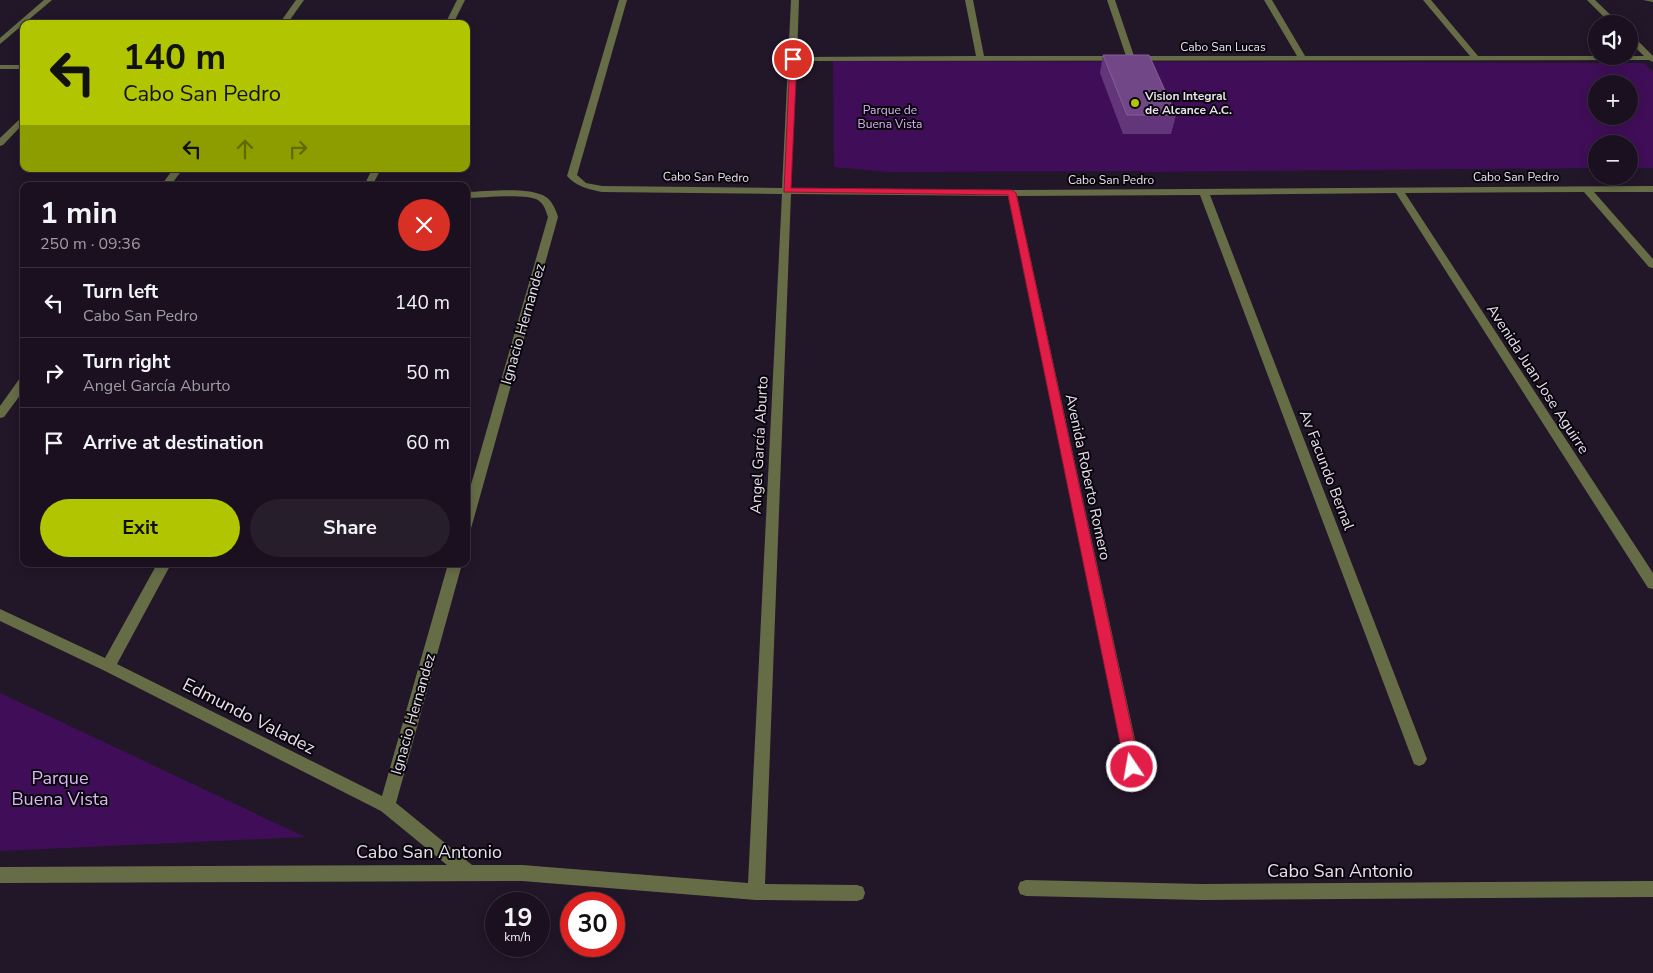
<!DOCTYPE html>
<meta charset="utf-8">
<style>
:root{--surface:#1a101f;--page:#271e2c;--text:#f1f3f6;--muted:#9f9da4;--line:#38303d;--accent:#b1c500}
body{margin:0;font-family:"Nunito Sans",sans-serif;background:var(--page);color:var(--text);height:100vh;display:flex;flex-direction:column;font-size:19px;white-space:nowrap}
*{box-sizing:border-box;margin:0}
p{font-size:16px;color:var(--muted)}
.icon{flex:none;width:28px;height:28px;fill:none;stroke:currentColor;stroke-width:2;stroke-linecap:round;stroke-linejoin:round}
.map{position:relative;flex:1;overflow:hidden}
.drawer{position:absolute;left:20px;top:182px;width:450px;height:385px;display:flex;flex-direction:column;background:var(--surface);border-radius:10px;box-shadow:0 2px 12px #0003,0 0 0 1px var(--line)}
.drawer>*{flex:none}
.banner{position:absolute;left:20px;top:20px;width:450px;height:152px;border-radius:10px;box-shadow:0 2px 12px #0003,0 0 0 1px var(--line);background:#b1c500;color:#111;overflow:hidden}
.tools{position:absolute;left:1588px;top:15px;display:grid;gap:10px}
.tools a{display:grid;place-items:center;width:50px;height:50px;border-radius:50%;background:var(--surface);box-shadow:0 2px 12px #0003,0 0 0 1px var(--line);font-size:25px}
.speed{position:absolute;left:485px;top:892px;display:flex;gap:10px;font-size:25px;font-weight:700;text-align:center}
.speed>*{display:grid;place-content:center;width:65px;height:65px;border-radius:50%;background:var(--surface);box-shadow:0 2px 12px #0003,0 0 0 1px var(--line);line-height:1}
.speed small{font-size:12px;font-weight:400}
.speed .limit{border:8px solid #d22;background:#fff;color:#111}
.pin{position:absolute;display:grid;place-items:center;width:42px;height:42px;color:#fff;margin:-21px;border:2px solid #fff;border-radius:50%;box-shadow:0 1px 5px #0007}
.me{position:absolute;width:55px;margin:-28px;rotate:348deg;stroke-linejoin:round;filter:drop-shadow(0 0 4px #0008)}
.turn{display:flex;align-items:center;gap:18px;height:105px;padding:0 20px;font-size:22px}
.turn .icon{width:65px;height:65px;stroke-width:2.5}
.turn b{display:block;font-size:35px;line-height:42px}
.lanes{display:flex;align-items:center;height:48px;padding:0 20px;background:#0003;justify-content:center;gap:25px;direction:ltr}
.lanes .off{opacity:.35}
.round{display:grid;place-items:center;flex:none;width:52px;height:52px;border-radius:26px;background:var(--page)}
.headline{display:flex;align-items:center;justify-content:space-between;height:85px;padding:0 20px}
h1{font-size:30px;font-weight:700;line-height:38px}
.cta{display:flex;gap:10px;margin-top:auto;padding:10px 20px}
.cta a{flex:1;height:58px;border-radius:30px;background:var(--accent);color:#111;font-size:20px;font-weight:700;line-height:58px;text-align:center}
.cta a+a{background:var(--page);color:var(--text)}
ul{padding:0;list-style:none}
li{display:flex;align-items:center;gap:15px;height:70px;padding:0 20px;border-top:1px solid var(--line)}
li div{flex:1}
li b{display:block;font-size:19px}
li em{font-style:normal}
.map>svg:first-child{display:block}
.green{fill:#400e58;fill-rule:evenodd}
.lines{fill:none;stroke-linecap:round;stroke-linejoin:round}
.minor{fill:#666d46;fill-rule:evenodd}
.wall{fill:#63357b}
.building{fill:#714787;stroke:#845f97}
.route{fill:#e11d48;stroke:#92132f}
.poi-dot{fill:#b1c500;stroke:#09050c;stroke-width:2}
.labels{text-anchor:middle;stroke-width:4;stroke-linejoin:round;paint-order:stroke}
.far-street-label{font-size:12px;fill:#e7dfec;stroke:#09050c}
.far-poi-label{font-size:12px;font-weight:bold;fill:#e7dfec;stroke:#09050c;text-anchor:start}
.far-park-label{font-size:12px;fill:#dbb5f3;stroke:#09050c}
.street-label{font-size:15px;fill:#e7dfec;stroke:#09050c}
.near-street-label{font-size:18px;fill:#e7dfec;stroke:#09050c}
.near-park-label{font-size:18px;fill:#dbb5f3;stroke:#09050c}
</style>
<div class="map">
<svg width="1653" height="973" viewBox="0 0 1653 973">
<rect width="100%" height="100%" fill="#221629"/>
<g class="green">
<path d="M833,61l811,2 9,9v96h-24v-24h-33v24l-454,4 -1,-1 -253,1 -54,-5zM1596,84h33v32h-33z"/>
<polygon points="0,693 305,837 0,851"/>
</g>
<g class="lines">
<g class="minor">
<polygon points="44,0 52,0 0,44 0,38"/>
<polygon points="296,0 304,0 287,24 279,24"/>
<polygon points="457,0 465,0 453,24 445,24"/>
<path d="M619,0h8l-50,175 9,8 16,3 180,2 9,-188h8l-2,57 179,-1 -11,-56h8l11,56h142l-19,-56h8l19,56h163l-33,-56h8l33,56h165l-47,-56h8l47,56h166l-15,-15v-6h3l21,21v6l-4,-2 -853,1 -5,127 221,2 641,-4v6h-59l59,67v9l-4,-1 -65,-75 -179,1 248,380v16l-5,-1 -252,-395 -186,2 217,564 -3,5 -5,2 -5,-2 -214,-569 -183,1 124,571 -3,5 -5,2 -5,-2 -120,-576 -217,-2 -26,690 92,1 6,2 2,6 -2,6 -6,2 -101,-1 -234,-19 -522,2v-16l447,-2 -66,-54 -278,-141 -103,-49v-12l105,49 52,-94h14l-54,100 265,132 66,-232h14l-66,239 76,62h50l226,18 34,-689 -180,-2c-14,-3 -25,-5 -35,-16z"/>
<polygon points="1587,0 1595,0 1620,24 1611,24"/>
<polygon points="1643,0 1653,0 1653,2"/>
<rect x="0" y="65" width="24" height="4"/>
<polygon points="24,115 24,123 3,145 0,146 0,138"/>
<polygon points="173,169 183,169 170,186 161,186"/>
<polygon points="372,169 381,169 372,186 364,186"/>
<path d="M466,192c21,0 62,-6 80,5 6,4 10,13 12,20l-86,308 -1,3 -5,2v-28l82,-285c-2,-6 -4,-13 -10,-17 -13,-7 -56,-2 -72,-2z"/>
<polygon points="24,377 24,390 4,417 0,418 0,406 20,378"/>
<polygon points="1026,880 1201,884 1653,881 1653,897 1201,900 1026,896 1020,894 1018,888 1020,882"/>
</g>
</g>
<polygon class="wall" points="1103,55 1176,115 1171,134 1123,134 1100,73"/>
<polygon class="building" points="1103,55 1149,55 1176,115 1127,115"/>
<polygon class="route" points="790,57 797,59 791,188 1012,190 1016,193 1140,767 1137,772 1132,773 1128,772 1125,767 1008,195 784,192"/>
<circle class="poi-dot" cx="1135" cy="103" r="5"/>
<g class="labels">
<g class="far-street-label">
<text x="1223" y="51">Cabo San Lucas</text>
<text transform="translate(706 177) rotate(1)" y="4">Cabo San Pedro</text>
<text x="1516" y="181">Cabo San Pedro</text>
<text x="1111" y="184">Cabo San Pedro</text>
</g>
<g class="far-poi-label">
<text x="1145" y="100">Vision Integral<tspan x="1145" dy="14">de Alcance A.C.</tspan></text>
</g>
<g class="far-park-label">
<text x="890" y="114">Parque de<tspan x="890" dy="14">Buena Vista</tspan></text>
</g>
<g class="street-label">
<text transform="translate(523 324) rotate(-74)" y="5">Ignacio Hernandez</text>
<text transform="translate(1538 379) rotate(57)" y="5">Avenida Juan Jose Aguirre</text>
<text transform="translate(759 445) rotate(-87)" y="5">Angel García Aburto</text>
<text transform="translate(1327 470) rotate(69)" y="5">Av Facundo Bernal</text>
<text transform="translate(1088 477) rotate(78)" y="5">Avenida Roberto Romero</text>
<text transform="translate(413 714) rotate(-74)" y="5">Ignacio Hernandez</text>
</g>
<g class="near-street-label">
<text transform="translate(249 716) rotate(27)" y="6">Edmundo Valadez</text>
<text x="429" y="858">Cabo San Antonio</text>
<text x="1340" y="877">Cabo San Antonio</text>
</g>
<g class="near-park-label">
<text x="60" y="784">Parque<tspan x="60" dy="21">Buena Vista</tspan></text>
</g>
</g>
</svg>
<div class="tools">
<a><svg class="icon" aria-label="sound" viewBox="0 0 24 24"><path d="M4 9h4l5-4v14l-5-4H4zM17 9q2 3 0 6"/></svg></a>
<a>+</a>
<a>−</a>
</div>
<div class="speed"><div>19<small>km/h</small></div><div class="limit">30</div></div>
<div class="pin" style="left:793px;top:59px;background:#d93025"><svg class="icon" aria-label="arrive" viewBox="0 0 24 24"><path d="M6 21V4h12l-3 4 3 4H6"/></svg></div>
<svg class="me" style="left:1132px;top:767px" viewBox="-20 -20 40 40"><circle r="17" fill="#e11d48" stroke="#fff" stroke-width="3"/><path d="M0-11L8 9 0 5-8 9z" fill="#fff"/></svg>
<div class="banner">
<div class="turn"><svg class="icon" aria-label="left" viewBox="0 0 24 24"><path d="M17 20v-9H6M10 6l-5 5 5 5"/></svg><div><b>140 m</b>Cabo San Pedro</div></div>
<div class="lanes"><svg class="icon" aria-label="left" viewBox="0 0 24 24"><path d="M17 20v-9H6M10 6l-5 5 5 5"/></svg><svg class="icon off" aria-label="ahead" viewBox="0 0 24 24"><path d="M12 20V5M6 11l6-6 6 6"/></svg><svg class="icon off" aria-label="right" viewBox="0 0 24 24"><path d="M7 20v-9h11M14 6l5 5-5 5"/></svg></div>
</div>
<section class="drawer">
<div class="headline"><div><h1>1 min</h1><p>250 m · 09:36</p></div><a class="round" style="background:#d93025;color:#fff"><svg class="icon" aria-label="close" viewBox="0 0 24 24"><path d="M6 6l12 12M18 6L6 18"/></svg></a></div>
<ul>
<li><svg class="icon" aria-label="left" viewBox="0 0 24 24"><path d="M17 20v-9H6M10 6l-5 5 5 5"/></svg><div><b>Turn left</b><p>Cabo San Pedro</p></div><em>140 m</em></li>
<li><svg class="icon" aria-label="right" viewBox="0 0 24 24"><path d="M7 20v-9h11M14 6l5 5-5 5"/></svg><div><b>Turn right</b><p>Angel García Aburto</p></div><em>50 m</em></li>
<li><svg class="icon" aria-label="arrive" viewBox="0 0 24 24"><path d="M6 21V4h12l-3 4 3 4H6"/></svg><div><b>Arrive at destination</b></div><em>60 m</em></li>
</ul>
<div class="cta"><a>Exit</a><a>Share</a></div>
</section>
</div>
